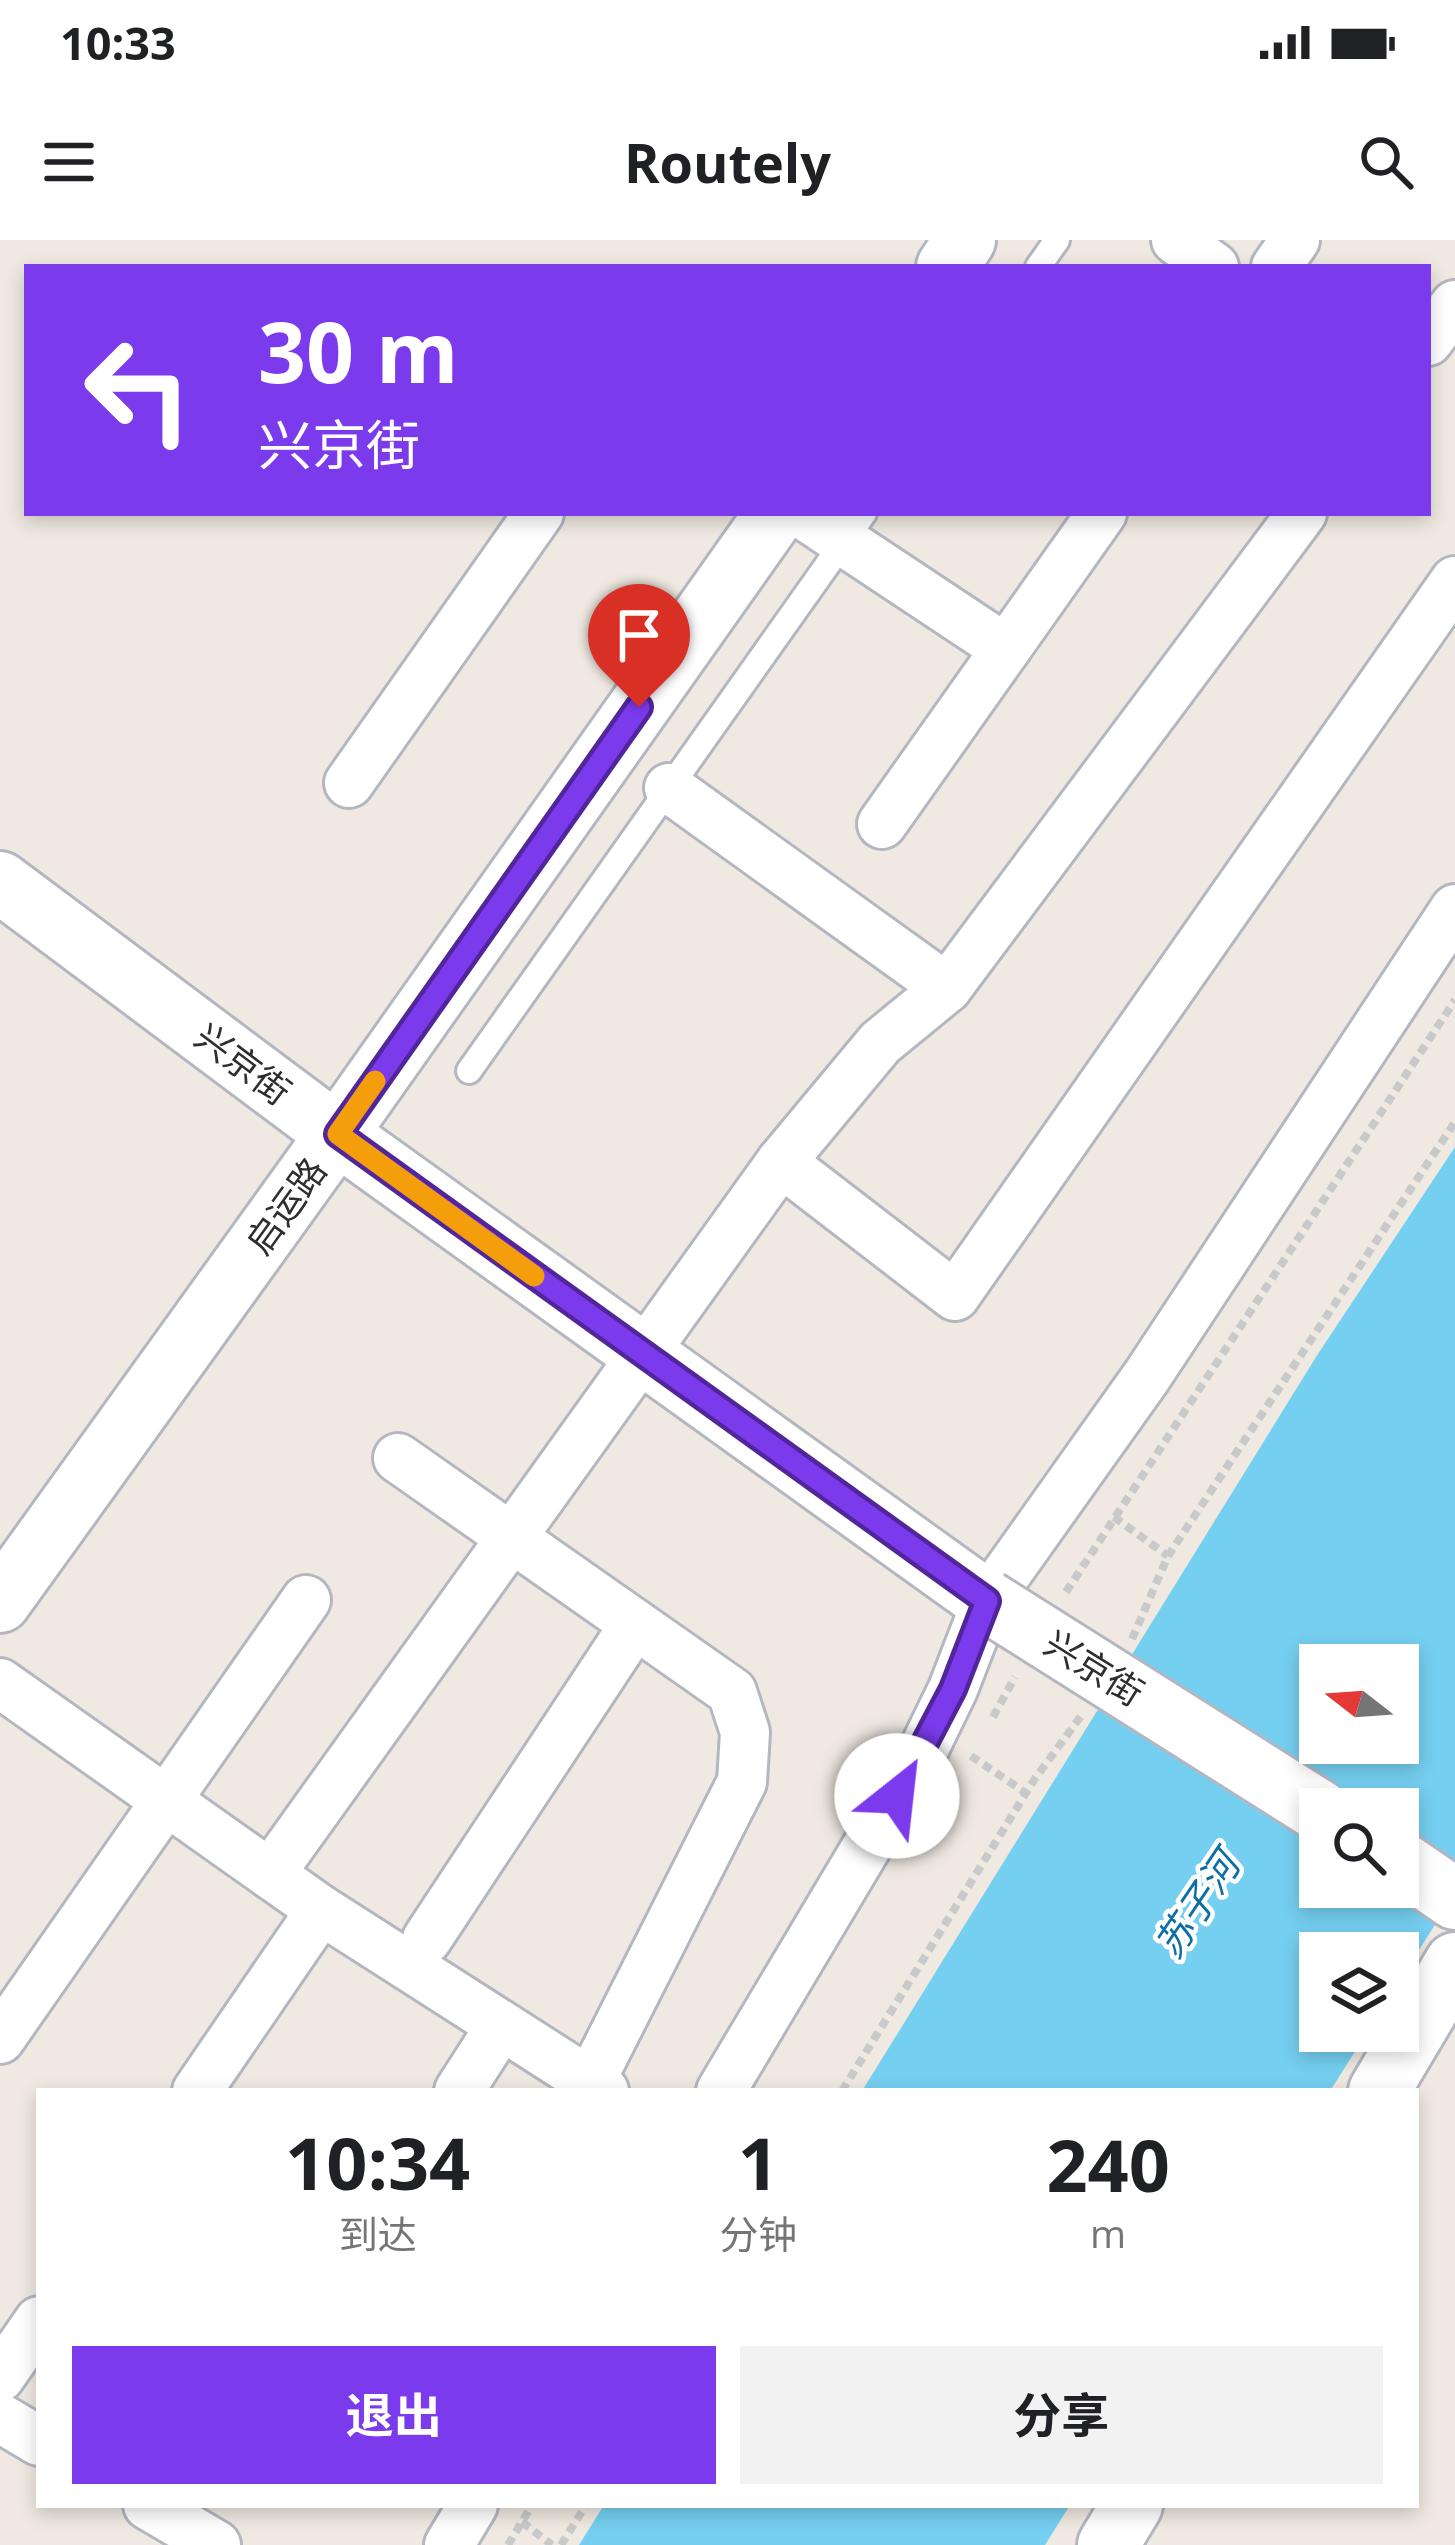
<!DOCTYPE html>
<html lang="zh">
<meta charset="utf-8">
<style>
:root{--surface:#fff;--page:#f2f2f2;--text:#202124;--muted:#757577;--accent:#7c3aed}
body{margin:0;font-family:"Open Sans","Noto Sans SC",sans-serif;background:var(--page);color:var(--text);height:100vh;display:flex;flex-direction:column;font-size:45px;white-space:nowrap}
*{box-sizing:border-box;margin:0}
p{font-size:39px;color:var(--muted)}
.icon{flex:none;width:66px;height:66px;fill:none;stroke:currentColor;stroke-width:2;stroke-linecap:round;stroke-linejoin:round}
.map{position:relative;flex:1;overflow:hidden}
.sheet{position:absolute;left:36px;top:1848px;width:1383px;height:420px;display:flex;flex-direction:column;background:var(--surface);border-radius:0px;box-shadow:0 6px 18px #0003}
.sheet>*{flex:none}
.guide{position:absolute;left:24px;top:24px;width:1407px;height:252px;border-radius:0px;box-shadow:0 6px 18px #0003;background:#7c3aed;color:#fff;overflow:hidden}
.needle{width:78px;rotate:287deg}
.controls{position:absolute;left:1299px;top:1404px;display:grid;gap:24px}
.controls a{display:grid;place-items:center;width:120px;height:120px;border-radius:0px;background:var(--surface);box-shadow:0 6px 18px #0003;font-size:60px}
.pin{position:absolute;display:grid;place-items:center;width:102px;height:102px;color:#fff;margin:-123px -51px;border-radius:50% 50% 50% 0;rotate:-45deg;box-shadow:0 0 12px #0007}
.pin .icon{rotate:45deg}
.me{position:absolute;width:132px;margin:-66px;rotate:29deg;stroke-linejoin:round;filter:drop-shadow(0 0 9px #0008)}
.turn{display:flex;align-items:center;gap:42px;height:252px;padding:0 36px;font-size:54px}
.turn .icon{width:156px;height:156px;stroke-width:2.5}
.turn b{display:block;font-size:84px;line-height:102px}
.eta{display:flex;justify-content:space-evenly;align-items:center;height:204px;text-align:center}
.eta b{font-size:72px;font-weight:700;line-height:84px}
.action{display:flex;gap:24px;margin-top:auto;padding:24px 36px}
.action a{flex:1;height:138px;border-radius:0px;background:var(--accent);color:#fff;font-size:48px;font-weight:700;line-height:138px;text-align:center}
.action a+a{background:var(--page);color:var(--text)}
.status{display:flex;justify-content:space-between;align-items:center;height:84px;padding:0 60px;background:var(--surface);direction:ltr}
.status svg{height:33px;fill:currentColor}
header{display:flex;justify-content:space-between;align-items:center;height:156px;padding:0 36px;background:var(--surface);font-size:54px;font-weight:700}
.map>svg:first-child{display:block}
.water{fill:#75cff0;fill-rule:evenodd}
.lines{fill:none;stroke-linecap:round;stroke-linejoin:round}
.service-casing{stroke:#b4b7c1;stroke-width:30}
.minor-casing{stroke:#b4b7c1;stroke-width:54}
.tertiary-casing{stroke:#b4b7c1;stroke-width:66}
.path{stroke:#c9c9c9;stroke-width:8;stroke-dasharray:9 6;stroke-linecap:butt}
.service{stroke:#fff;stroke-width:24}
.minor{stroke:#fff;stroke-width:48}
.tertiary{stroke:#fff;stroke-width:60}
.tertiary-bridge-casing{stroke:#b4b7c1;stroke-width:66;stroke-linecap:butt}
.tertiary-bridge{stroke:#fff;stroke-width:60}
.route-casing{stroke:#51269a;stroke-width:30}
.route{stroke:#7c3aed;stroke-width:21}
.slow{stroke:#f59e0b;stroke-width:21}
.labels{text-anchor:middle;stroke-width:9;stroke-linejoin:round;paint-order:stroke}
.street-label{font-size:36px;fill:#2e2e2e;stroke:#fff}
.water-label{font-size:39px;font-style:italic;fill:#0d6fa3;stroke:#fff}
</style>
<div class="status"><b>10:33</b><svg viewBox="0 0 49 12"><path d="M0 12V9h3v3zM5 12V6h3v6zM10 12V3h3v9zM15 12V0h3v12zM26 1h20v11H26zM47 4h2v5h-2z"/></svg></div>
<header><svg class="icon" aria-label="menu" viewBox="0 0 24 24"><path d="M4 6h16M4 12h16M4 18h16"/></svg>Routely<svg class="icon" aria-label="search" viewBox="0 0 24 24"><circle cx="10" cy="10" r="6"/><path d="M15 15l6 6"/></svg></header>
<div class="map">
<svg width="1455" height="2305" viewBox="0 0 1455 2305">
<rect width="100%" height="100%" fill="#efe9e1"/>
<g class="water">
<path d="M1455,907v746l-57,90v-30h-78v78h48l-38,60h-468l454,-734zM1320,1425h78v78h-78zM1320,1569h78v78h-78z"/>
<polygon points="604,2265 1070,2265 1045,2305 579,2305"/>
</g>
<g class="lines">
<defs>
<g id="service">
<polyline points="1038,27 1057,0"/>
<polyline points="469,831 864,273"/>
</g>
<g id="minor">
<polyline points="1176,0 1214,27"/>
<polyline points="1276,27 1295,0"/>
<polyline points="1428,101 1455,65"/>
<polyline points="801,273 1006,409"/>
<polyline points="349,543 539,273"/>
<polyline points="669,548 947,748"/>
<polyline points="882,584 1102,273"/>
<polyline points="781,922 955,1056 1455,341"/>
<polyline points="398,1218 732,1452 745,1492 742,1542 590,1842"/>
<polyline points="0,1443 321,1670 604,1851"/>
<polyline points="270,1634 781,922 880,803 947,748 1302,273"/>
<polyline points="427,1699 635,1384"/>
<polyline points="0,1799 306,1360"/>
<polyline points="197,1851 321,1670"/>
<polyline points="459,1851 500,1787"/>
<polyline points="721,1851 919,1519 953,1449 987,1361 1147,1136 1455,669"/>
<polyline points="0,2137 39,2081"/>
<polyline points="0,2178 39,2201"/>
<polyline points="148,2265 216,2305"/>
<polyline points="449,2305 473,2265"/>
</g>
<g id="tertiary">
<polyline points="947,27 965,0"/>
<polyline points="0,642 337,894 987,1361"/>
<polyline points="0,1362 337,894 776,273"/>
<polyline points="1398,1620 1455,1659"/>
<polyline points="1379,1851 1455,1723"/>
<polyline points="1108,2305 1132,2265"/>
</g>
</defs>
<use href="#service" class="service-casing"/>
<use href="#minor" class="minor-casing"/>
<use href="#tertiary" class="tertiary-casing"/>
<g class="path">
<polyline points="1114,1277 1168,1316"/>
<polyline points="1066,1352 1455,760"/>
<polyline points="1132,1399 1168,1316 1455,882"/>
<polyline points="993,1477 1015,1437"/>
<polyline points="971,1516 1026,1553"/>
<polyline points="842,1851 1034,1540 1081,1476"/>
<polyline points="522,2282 552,2305"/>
<polyline points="508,2305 532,2265"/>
<polyline points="561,2305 586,2265"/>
</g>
<use href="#service" class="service"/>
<use href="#minor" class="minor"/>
<use href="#tertiary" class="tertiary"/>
<defs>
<polyline id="tertiary-bridge" points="987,1361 1320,1571"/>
</defs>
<use href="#tertiary-bridge" class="tertiary-bridge-casing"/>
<use href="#tertiary-bridge" class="tertiary-bridge"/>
</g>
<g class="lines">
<defs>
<polyline id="route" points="639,467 338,894 987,1361 953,1449 897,1556"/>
</defs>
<use href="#route" class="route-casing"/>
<use href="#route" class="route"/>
<polyline class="slow" points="375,841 338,894 534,1036"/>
</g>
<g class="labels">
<g class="street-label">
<text transform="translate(243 824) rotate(37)" y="13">兴京街</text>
<text transform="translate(286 966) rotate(-54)" y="13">启运路</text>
<text transform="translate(1094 1428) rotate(32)" y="13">兴京街</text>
</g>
<g class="water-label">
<text transform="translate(1197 1665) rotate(-56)" y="14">苏子河</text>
</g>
</g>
</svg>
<div class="controls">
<a><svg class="needle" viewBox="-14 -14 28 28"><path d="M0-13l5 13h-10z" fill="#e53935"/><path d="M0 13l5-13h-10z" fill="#757577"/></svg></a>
<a><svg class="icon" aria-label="search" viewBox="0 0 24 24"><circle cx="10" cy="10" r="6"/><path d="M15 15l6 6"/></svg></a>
<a><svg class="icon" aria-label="layers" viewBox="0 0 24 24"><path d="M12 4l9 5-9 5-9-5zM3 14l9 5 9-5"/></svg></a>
</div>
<div class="pin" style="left:639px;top:467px;background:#d93025"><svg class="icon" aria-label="arrive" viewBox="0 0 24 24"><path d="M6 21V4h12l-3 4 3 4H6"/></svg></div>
<svg class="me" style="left:897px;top:1556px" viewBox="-20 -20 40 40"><circle r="19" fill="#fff"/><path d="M0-13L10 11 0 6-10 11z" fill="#7c3aed"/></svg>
<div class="guide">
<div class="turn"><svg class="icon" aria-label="left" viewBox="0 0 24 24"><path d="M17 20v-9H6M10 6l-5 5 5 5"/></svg><div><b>30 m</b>兴京街</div></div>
</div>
<section class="sheet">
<div class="eta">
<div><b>10:34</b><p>到达</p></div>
<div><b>1</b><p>分钟</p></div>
<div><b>240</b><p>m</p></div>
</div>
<div class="action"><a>退出</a><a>分享</a></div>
</section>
</div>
